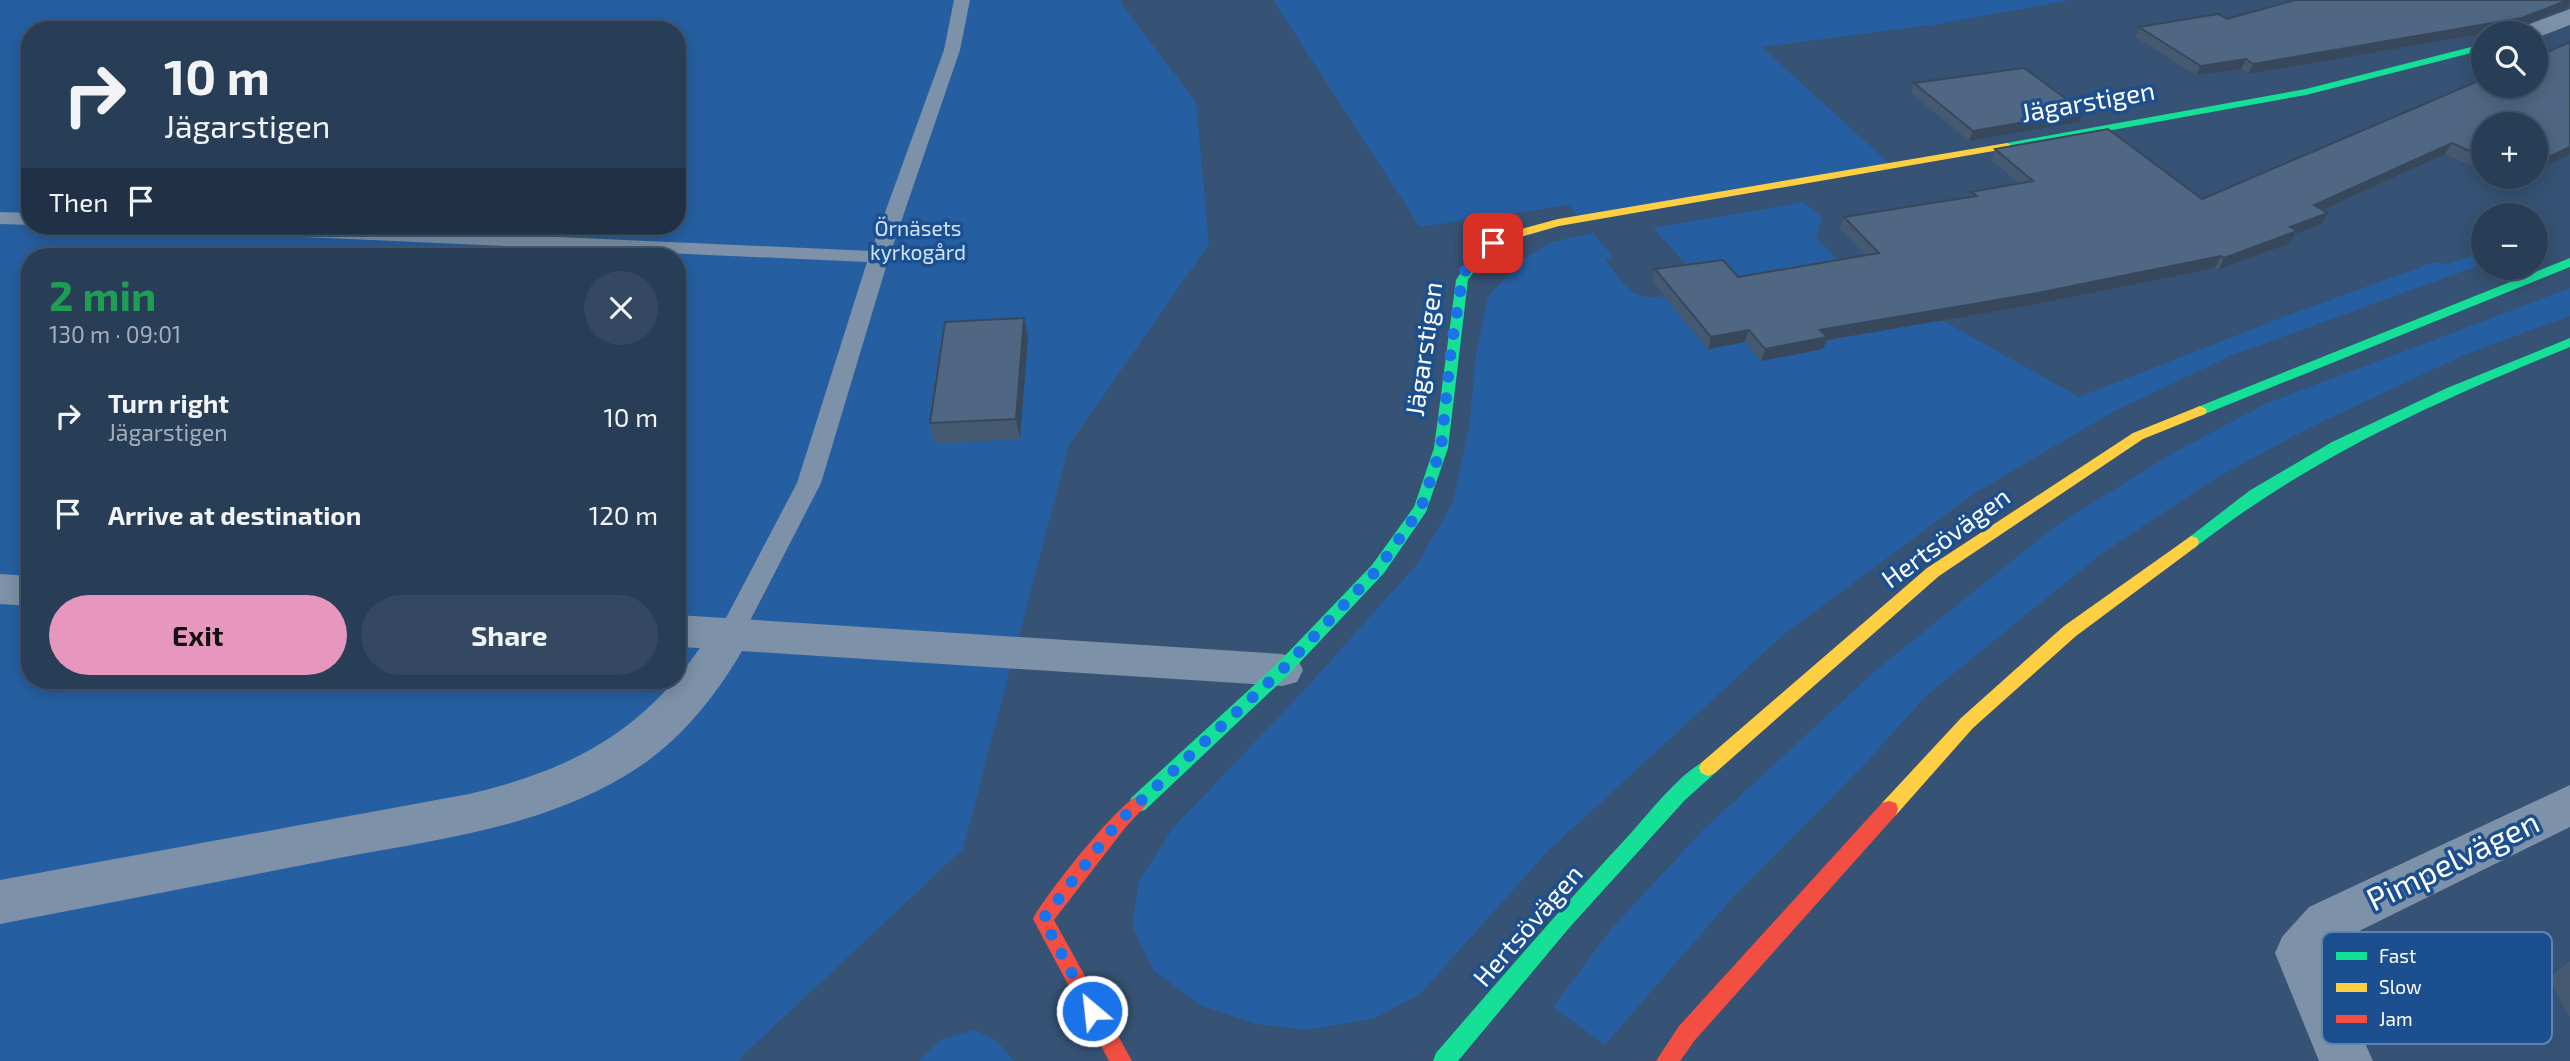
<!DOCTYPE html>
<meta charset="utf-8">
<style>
:root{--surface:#283e57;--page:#344961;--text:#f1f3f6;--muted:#a5aeba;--line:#44576d;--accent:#e797bd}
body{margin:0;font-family:"Exo 2",sans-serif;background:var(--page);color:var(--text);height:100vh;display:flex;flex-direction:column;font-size:26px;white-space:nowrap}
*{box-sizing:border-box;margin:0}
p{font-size:23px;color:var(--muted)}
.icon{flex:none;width:38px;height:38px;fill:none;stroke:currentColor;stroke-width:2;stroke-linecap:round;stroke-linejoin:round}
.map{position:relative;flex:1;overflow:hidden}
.side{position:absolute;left:21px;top:248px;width:665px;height:441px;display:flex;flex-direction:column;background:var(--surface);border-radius:28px;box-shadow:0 4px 18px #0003,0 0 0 2px var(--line)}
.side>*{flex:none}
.hud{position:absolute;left:21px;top:21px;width:665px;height:214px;border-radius:28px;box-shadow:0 4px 18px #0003,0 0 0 2px var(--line);background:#283e57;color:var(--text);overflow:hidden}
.fabs{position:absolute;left:2471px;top:21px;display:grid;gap:14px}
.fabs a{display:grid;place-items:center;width:77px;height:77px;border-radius:50%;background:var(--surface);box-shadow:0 4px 18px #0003,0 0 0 2px var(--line);font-size:35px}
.pin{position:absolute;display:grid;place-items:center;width:60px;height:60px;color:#fff;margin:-30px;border-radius:14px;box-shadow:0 4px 10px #0006}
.me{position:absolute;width:77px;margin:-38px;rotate:332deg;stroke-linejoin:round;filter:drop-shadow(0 0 5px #0008)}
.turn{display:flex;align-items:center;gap:24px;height:147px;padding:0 28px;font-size:32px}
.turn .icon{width:91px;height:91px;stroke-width:2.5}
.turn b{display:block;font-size:49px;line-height:60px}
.then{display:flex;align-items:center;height:66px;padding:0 28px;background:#0003;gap:14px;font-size:26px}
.round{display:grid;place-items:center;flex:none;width:74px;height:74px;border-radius:37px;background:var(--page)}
.overview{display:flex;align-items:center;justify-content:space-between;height:119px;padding:0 28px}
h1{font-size:42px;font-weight:700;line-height:52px;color:#1e9e55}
.button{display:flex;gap:14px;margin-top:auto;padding:14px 28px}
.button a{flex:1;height:80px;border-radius:42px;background:var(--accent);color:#111;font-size:28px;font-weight:700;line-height:80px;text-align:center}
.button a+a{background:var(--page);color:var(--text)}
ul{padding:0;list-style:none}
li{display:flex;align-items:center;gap:21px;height:98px;padding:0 28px}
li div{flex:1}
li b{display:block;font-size:26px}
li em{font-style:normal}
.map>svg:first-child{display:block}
.green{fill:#265fa1;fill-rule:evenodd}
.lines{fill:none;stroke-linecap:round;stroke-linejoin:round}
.lane{fill:#7d92a8;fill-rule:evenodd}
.street{fill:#7d92a8;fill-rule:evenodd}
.fast{fill:#16e098;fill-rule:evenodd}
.slow{fill:#ffcf43;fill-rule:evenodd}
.jam{fill:#f24e42;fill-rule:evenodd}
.wall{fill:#455971}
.shaded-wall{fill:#38485c}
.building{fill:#506783;stroke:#38485c;stroke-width:2}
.route{stroke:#1a73e8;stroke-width:12;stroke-dasharray:0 21.6}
.labels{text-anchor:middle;stroke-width:7;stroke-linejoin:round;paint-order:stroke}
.far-park-label{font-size:21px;fill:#cfe3fa;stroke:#1b4f8f}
.street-label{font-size:26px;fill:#fff;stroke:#1b4f8f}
.near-street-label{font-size:32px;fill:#fff;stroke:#1b4f8f}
.key{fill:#1b4f8f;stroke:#5f84b1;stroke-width:2}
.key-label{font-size:19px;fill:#fff}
</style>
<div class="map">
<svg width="2570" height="1061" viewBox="0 0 2570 1061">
<rect width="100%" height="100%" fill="#365274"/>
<g class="green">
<path d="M0,0h1122l-1,3 75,99 13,142 -140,201 -106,404 -226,212h-737zM30,30h647v196h-647zM30,257h647v424h-647z"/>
<polygon points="1273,0 2071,0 1938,24 1762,47 1893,167 1579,219 1569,205 1420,227"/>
<path d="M1804,202l18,16 -6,19 20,21 -9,15 113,46 139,78 207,-81 148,-54 14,2 35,-12v12l-253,92 -119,57 -136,80 -193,143 -235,216 -128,143 -46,24 -67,11 -49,-6 -57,-19 -46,-34 -22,-45 7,-45 34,-53 134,-141 111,-124 35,-61 16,-75 7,-71 12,-59 34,-37 29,-18 42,-9 20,24 -8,3c19,24 26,42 59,36l44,53 37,-7 16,19 62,-12 -127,-74 -43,-47z"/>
<polygon points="2570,288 2570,316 2466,354 2305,430 2213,480 2101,554 1926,696 1863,766 1728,903 1605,1045 1553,1007 1611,929 1702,831 1876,670 2058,524 2173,453 2265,404"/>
<polygon points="975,1030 997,1041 1014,1061 919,1061 940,1040"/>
</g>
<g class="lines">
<g class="lane">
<polygon points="954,0 970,0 960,50 889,257 821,483 739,642 730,645 721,642 717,635 797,483 867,262 190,232 180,226 313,226 871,251 944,50"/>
<polygon points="0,212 30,213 30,225 0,224"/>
</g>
<g class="street">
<polygon points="2570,9 2570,25 2536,38 2536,33 2516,33 2519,28"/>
<polygon points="0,574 30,576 30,606 0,604"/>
<path d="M677,615l605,39 15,4 6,12 -6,12 -15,4 -540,-35c-30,51 -67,96 -119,126 -86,51 -188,63 -284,81 -113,22 -226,44 -339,66v-44l469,-86c102,-24 171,-61 231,-146l-23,-1z"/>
<polygon points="2570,785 2570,827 2343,939 2327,958 2373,1061 2319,1061 2275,953 2282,937 2309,907"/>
</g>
<g class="fast">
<polygon points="2483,44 2483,50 2306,95 2007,149 2001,146 2007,143 2306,89"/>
<polygon points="1514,231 1520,235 1518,238 1483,258 1468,280 1448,448 1426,512 1384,573 1288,675 1145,810 1138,812 1131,810 1129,804 1131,798 1276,665 1372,565 1414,507 1434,448 1456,280 1474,252"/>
<polygon points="2570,258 2570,267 2205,414 2200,416 2193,411 2195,408"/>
<path d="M2570,338v9c-137,56 -255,108 -373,199l-6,2 -8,-6 66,-51 83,-49 115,-54z"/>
<path d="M1708,760l7,3 2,5 -2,5 -30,27 -116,128 -111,133h-25l3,-8c64,-74 128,-148 195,-220 18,-20 52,-64 77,-73z"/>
</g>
<g class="slow">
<polygon points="2007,143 2013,146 2011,148 1559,226 1514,239 1508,235 1510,232 1558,219"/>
<polygon points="2200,406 2205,408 2207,411 2205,414 2143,439 1939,576 1715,773 1708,776 1701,773 1699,768 1701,763 1927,568 2133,433"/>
<polygon points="2191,536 2197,538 2199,542 2197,546 2076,636 1973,728 1896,815 1889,817 1882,815 1880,809 1882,803 1961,718 2064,626"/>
</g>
<g class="jam">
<path d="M1138,796l7,2 2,6 -22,24 -71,92 78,141h-23l-76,-142c10,-21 85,-116 105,-123z"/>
<polygon points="1889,801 1896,803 1898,809 1896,815 1695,1040 1680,1061 1656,1061 1679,1026 1882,803"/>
</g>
</g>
<g class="wall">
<polygon points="2570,0 2570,7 2569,7 2516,28 2248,74 2241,69 2196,75 2135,37 2139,27 2227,19"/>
<polygon points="1914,83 2079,122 1969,141 1911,93"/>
<polygon points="2483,124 2483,171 2445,154 2322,210 2328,213 2321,224 2295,234 2290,243 2218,270 2215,268 2027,306 1827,340 1823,349 1761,361 1745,342 1708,349 1652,281 1655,269 1738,277 1866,256 1840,228 1844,217 1969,197 1971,192 2019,183 1991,160 1995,149 2202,199"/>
<polygon points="2497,177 2523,177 2511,183"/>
<polygon points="1024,318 1028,338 1020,439 935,444 930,423"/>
<polygon points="2570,961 2570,1017 2548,978"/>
</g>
<g class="shaded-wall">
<polygon points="2570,0 2569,7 2516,28 2248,74 2253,64"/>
<polygon points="2246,59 2241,69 2196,75 2201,66"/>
<polygon points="2084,112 2079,122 1969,141 1973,131"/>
<polygon points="2452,143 2445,154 2307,217 2314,205"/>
<polygon points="2570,147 2570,154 2536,171 2536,163"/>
<polygon points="2515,177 2523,177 2511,183"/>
<polygon points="2328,213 2321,224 2295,234 2290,243 2218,270 2224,258 2290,227"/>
<polygon points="2221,256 2215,268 2027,306 1827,340 1823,349 1761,361 1765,349 1820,330"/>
<polygon points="1024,318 1028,338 1020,439 1016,419"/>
<polygon points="1749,330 1745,342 1708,349 1711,337"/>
</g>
<g class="building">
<polygon points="2295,0 2568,0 2522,18 2253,64 2246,59 2201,66 2139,27 2218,14 2227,19"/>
<polygon points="2570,42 2570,147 2536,163 2536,124 2483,124 2483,157 2452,143 2314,205 2328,213 2290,227 2297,231 2224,258 2221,256 2032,294 1820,330 1827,337 1765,349 1749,330 1711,337 1655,269 1723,260 1738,277 1879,253 1844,217 1977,196 1971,192 2033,181 1995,149 2108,129 2202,199 2483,79 2483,86 2536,86 2536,57"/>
<polygon points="2024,68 2084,112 1973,131 1914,83"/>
<polygon points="1024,318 1016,419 930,423 945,322"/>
</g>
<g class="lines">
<polyline class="route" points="1092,1011 1043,919 1118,822 1282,670 1378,569 1421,508 1441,448 1451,349 1462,280 1468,263 1493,243"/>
</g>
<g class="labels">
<g class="far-park-label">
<text x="918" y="236">Örnäsets<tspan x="918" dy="24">kyrkogård</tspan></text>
</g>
<g class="street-label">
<text transform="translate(2088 102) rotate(-10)" y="9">Jägarstigen</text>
<text transform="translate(1424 349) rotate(-82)" y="9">Jägarstigen</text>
<text transform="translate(1946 538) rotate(-36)" y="9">Hertsövägen</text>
<text transform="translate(1528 926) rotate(-49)" y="9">Hertsövägen</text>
</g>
<g class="near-street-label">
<text transform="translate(2453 861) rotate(-26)" y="11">Pimpelvägen</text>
</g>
</g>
<rect x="2322" y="932" width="230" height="112" rx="10" class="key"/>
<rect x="2336" y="952" width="31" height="8" fill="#16e098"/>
<rect x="2336" y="983" width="31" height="9" fill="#ffcf43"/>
<rect x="2336" y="1015" width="31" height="8" fill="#f24e42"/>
<g class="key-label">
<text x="2379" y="963">Fast</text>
<text x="2379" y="994">Slow</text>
<text x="2379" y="1026">Jam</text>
</g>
</svg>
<div class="fabs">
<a><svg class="icon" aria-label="search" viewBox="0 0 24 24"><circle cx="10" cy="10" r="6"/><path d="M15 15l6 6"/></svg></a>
<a>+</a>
<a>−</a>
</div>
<div class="pin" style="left:1493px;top:243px;background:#d93025"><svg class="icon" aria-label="arrive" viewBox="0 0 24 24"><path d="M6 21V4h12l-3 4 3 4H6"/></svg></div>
<svg class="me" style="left:1092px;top:1011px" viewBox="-20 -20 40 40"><circle r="17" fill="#1a73e8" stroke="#fff" stroke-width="3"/><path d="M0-11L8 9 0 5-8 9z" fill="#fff"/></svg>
<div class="hud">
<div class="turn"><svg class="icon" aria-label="right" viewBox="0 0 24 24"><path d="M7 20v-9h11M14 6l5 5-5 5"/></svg><div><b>10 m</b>Jägarstigen</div></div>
<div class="then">Then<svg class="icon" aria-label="arrive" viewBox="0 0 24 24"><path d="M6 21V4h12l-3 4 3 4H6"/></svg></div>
</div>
<section class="side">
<div class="overview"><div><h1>2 min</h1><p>130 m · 09:01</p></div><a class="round"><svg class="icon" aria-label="close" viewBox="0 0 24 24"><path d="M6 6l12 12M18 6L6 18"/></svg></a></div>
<ul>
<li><svg class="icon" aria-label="right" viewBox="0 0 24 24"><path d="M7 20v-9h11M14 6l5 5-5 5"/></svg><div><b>Turn right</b><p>Jägarstigen</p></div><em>10 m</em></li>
<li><svg class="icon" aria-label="arrive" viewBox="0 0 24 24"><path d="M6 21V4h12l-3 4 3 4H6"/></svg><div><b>Arrive at destination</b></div><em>120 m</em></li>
</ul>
<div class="button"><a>Exit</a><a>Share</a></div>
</section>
</div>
